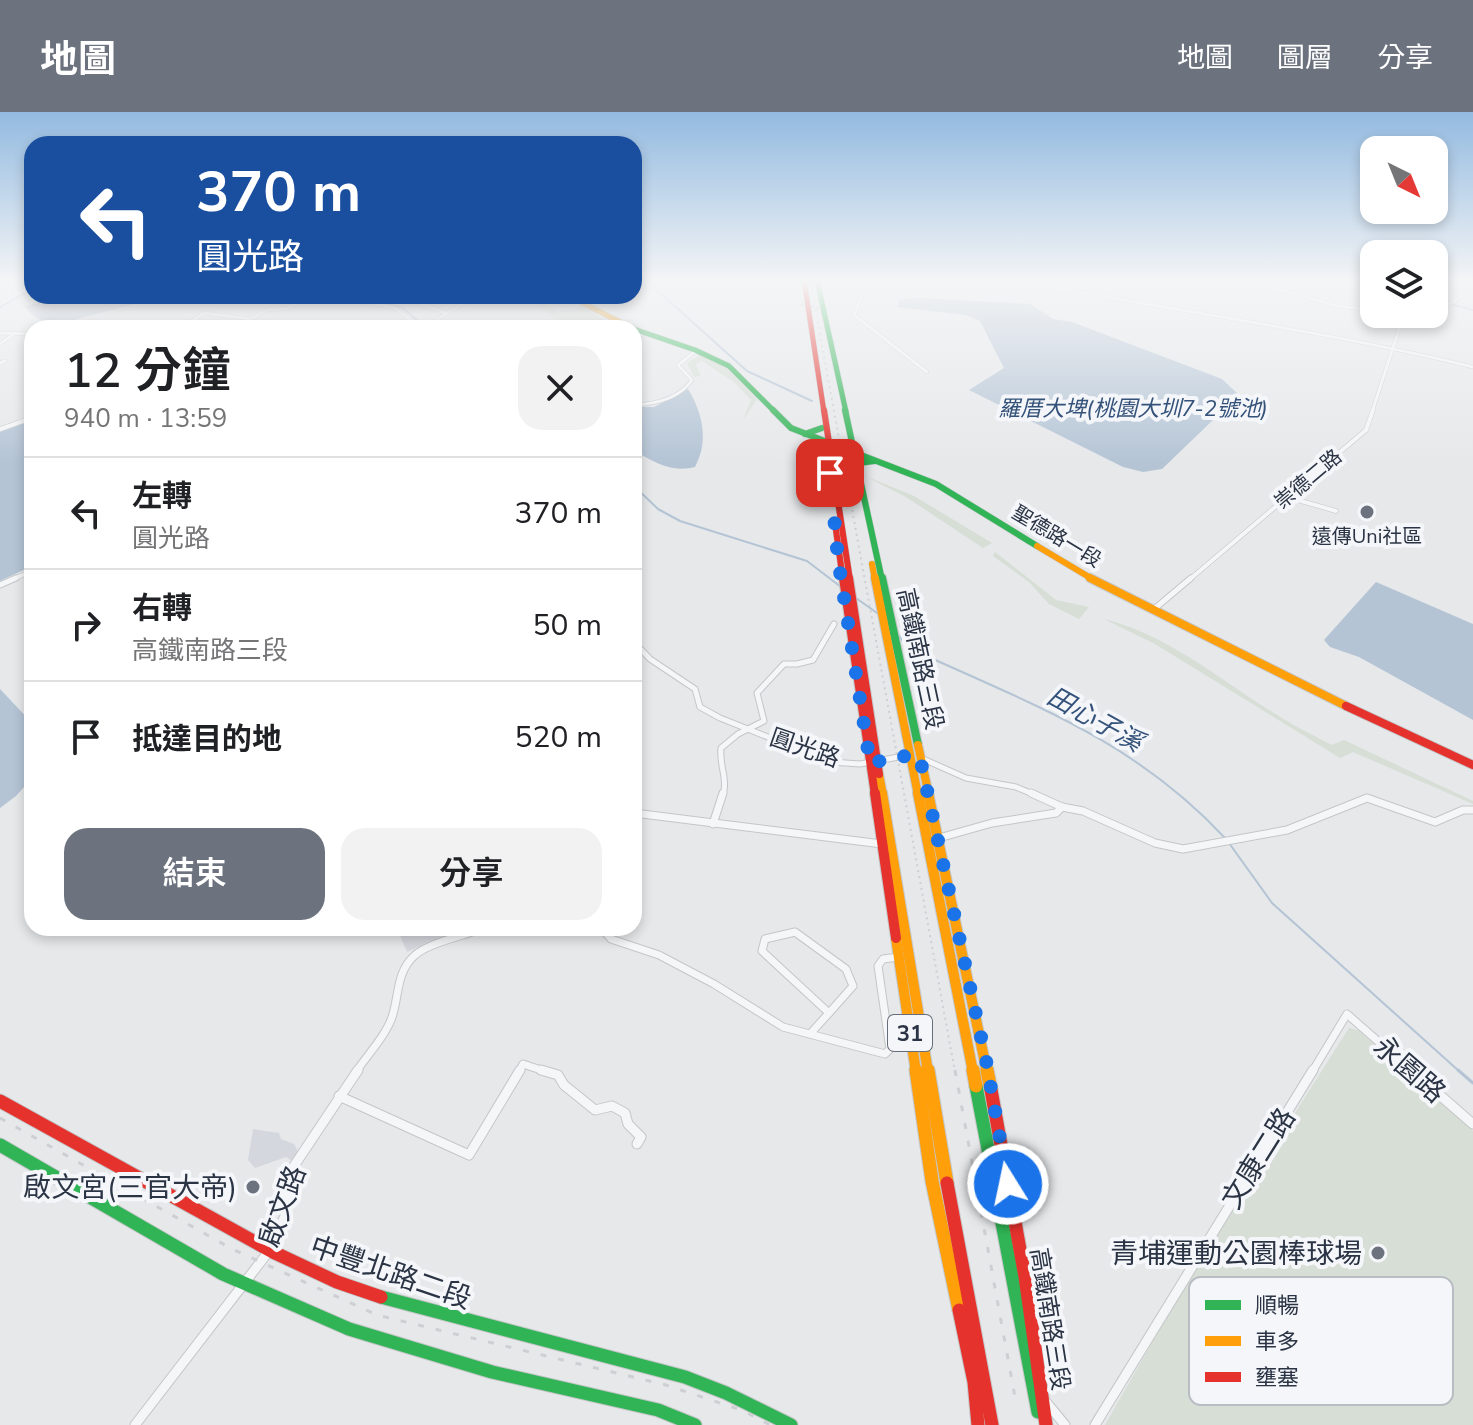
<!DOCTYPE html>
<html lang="zh-TW">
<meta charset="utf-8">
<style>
:root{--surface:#fff;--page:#f2f2f2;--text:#202124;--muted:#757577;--line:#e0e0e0;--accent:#6c737f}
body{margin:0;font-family:"Nunito Sans","Noto Sans TC",sans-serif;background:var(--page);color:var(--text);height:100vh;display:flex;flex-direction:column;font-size:30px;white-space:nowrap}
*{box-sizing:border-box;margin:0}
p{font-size:26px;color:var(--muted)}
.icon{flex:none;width:44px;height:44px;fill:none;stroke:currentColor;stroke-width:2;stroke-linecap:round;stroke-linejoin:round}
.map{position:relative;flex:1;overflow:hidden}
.drawer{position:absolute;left:24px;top:208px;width:618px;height:616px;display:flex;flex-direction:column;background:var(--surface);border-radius:24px;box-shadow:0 4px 12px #0003}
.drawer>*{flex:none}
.hud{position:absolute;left:24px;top:24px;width:618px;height:168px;border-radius:24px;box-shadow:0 4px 12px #0003;background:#1a4fa0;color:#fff;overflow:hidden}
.needle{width:52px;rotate:137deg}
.fabs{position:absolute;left:1360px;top:24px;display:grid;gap:16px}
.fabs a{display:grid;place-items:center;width:88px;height:88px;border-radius:16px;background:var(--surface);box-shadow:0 4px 12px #0003;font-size:40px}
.pin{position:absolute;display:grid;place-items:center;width:68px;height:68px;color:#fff;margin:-34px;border-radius:16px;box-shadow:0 4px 12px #0006}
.me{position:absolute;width:88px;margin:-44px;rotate:350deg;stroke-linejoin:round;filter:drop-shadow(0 0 6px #0008)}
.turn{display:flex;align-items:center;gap:28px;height:168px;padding:0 40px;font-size:36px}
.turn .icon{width:104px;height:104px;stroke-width:2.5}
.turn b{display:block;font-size:56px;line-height:68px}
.round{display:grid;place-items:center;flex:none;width:84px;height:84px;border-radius:24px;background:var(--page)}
.summary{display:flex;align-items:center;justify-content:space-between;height:136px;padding:0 40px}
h1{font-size:48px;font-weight:600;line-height:60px}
.button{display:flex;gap:16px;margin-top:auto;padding:16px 40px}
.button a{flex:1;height:92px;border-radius:24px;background:var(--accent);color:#fff;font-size:32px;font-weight:600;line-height:92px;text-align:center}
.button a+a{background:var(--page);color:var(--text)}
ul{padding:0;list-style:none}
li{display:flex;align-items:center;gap:24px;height:112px;padding:0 40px;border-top:2px solid var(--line)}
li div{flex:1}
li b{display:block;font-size:30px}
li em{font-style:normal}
header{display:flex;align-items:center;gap:48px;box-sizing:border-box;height:112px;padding:0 40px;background:var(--accent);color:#fff}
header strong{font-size:38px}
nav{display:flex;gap:44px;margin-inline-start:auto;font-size:28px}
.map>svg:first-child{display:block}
.built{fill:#d4d7dd}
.green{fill:#d6ded6}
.water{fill:#b4c4d5}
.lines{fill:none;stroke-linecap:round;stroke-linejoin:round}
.stream-far1{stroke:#b4c4d5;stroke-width:2}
.stream{stroke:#b4c4d5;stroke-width:3}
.canal{stroke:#b4c4d5;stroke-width:4}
.street-tunnel{stroke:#c1c4c9;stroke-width:3;stroke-dasharray:3 2;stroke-linecap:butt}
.street-far4-casing{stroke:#c4c6c8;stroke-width:4}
.street-far3-casing{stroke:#c4c6c8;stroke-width:5}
.street-far2-casing{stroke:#c4c6c8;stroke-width:7}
.street-far1-casing{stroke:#c4c6c8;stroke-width:9}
.street-casing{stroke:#c4c6c8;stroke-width:11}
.fast-far3-casing{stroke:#c4c6c8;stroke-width:6}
.fast-far2-casing{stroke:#c4c6c8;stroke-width:7}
.fast-far1-casing{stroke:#c4c6c8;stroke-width:10}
.fast-casing{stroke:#c4c6c8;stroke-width:15}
.slow-far4-casing{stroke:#c4c6c8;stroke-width:6}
.slow-far3-casing{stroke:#c4c6c8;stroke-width:7}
.slow-far2-casing{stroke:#c4c6c8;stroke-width:10}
.slow-far1-casing{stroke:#c4c6c8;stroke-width:12}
.slow-casing{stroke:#c4c6c8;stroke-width:15}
.jam-far4-casing{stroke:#c4c6c8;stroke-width:6}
.jam-far3-casing{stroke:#c4c6c8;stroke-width:7}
.jam-far2-casing{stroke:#c4c6c8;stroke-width:10}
.jam-far1-casing{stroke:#c4c6c8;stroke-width:12}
.jam-casing{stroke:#c4c6c8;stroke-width:15}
.street-far4{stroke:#f5f6f7;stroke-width:3}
.street-far3{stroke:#f5f6f7;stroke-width:4}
.street-far2{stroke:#f5f6f7;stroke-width:5}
.street-far1{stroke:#f5f6f7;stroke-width:7}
.street{stroke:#f5f6f7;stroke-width:9}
.fast-far3{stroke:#30b455;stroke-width:5}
.fast-far2{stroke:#30b455;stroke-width:6}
.fast-far1{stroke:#30b455;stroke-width:8}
.fast{stroke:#30b455;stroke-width:13}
.slow-far4{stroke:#ff9f0a;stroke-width:5}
.slow-far3{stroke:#ff9f0a;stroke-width:6}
.slow-far2{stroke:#ff9f0a;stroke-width:8}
.slow-far1{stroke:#ff9f0a;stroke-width:10}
.slow{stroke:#ff9f0a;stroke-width:13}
.jam-far4{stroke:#e5322d;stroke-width:5}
.jam-far3{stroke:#e5322d;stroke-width:6}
.jam-far2{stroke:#e5322d;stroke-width:8}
.jam-far1{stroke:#e5322d;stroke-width:10}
.jam{stroke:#e5322d;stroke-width:13}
.rail-far1{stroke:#cecfd2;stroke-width:2;stroke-dasharray:2 4;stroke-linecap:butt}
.rail{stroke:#cecfd2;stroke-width:3;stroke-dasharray:6 12;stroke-linecap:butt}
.route{stroke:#1a73e8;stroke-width:14;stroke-dasharray:0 25.2}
.poi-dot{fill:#6c737f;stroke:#f4f6f9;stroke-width:3}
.labels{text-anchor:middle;stroke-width:8;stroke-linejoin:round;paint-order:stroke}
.far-street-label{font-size:20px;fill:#2b3445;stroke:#f4f6f9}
.far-poi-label{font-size:20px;fill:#2b3445;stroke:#f4f6f9}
.far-water-label{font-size:22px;font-style:italic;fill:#34527a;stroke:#f4f6f9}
.shield{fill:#f4f6f9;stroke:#676e7b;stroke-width:2}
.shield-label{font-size:22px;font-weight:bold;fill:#2b3445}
.street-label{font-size:24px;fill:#2b3445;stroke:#f4f6f9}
.water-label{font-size:26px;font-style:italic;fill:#34527a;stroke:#f4f6f9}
.near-street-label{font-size:28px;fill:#2b3445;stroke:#f4f6f9}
.near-poi-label{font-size:28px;fill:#2b3445;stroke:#f4f6f9;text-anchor:end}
.key{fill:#f4f6f9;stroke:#b8bcc3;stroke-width:2}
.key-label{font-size:22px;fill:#2b3445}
</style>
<header>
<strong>地圖</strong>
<nav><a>地圖</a><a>圖層</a><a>分享</a></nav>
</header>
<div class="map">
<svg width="1473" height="1313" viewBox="0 0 1473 1313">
<rect width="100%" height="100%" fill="#e6e8ea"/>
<g class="built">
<polygon points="397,816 473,816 465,821 430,829 407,840"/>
<polygon points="253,1017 279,1021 281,1027 294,1032 298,1040 292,1049 286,1045 255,1056 248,1048"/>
</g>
<g class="green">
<polygon points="520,184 537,184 557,200 583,195 603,207 604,216 584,216 548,204 545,198"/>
<polygon points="700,243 730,258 757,287 743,308 751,288 735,271 702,249 696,252 701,264 694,265 687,251"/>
<polygon points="865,364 914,384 992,431 983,436 906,385"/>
<polygon points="995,440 1056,488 1089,495 1079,507 1049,492 1029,470 993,444"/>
<path d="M1104,507c66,16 121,65 178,99 16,10 33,18 50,27l12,-5 129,61v3l-120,-52 -13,6 -185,-114z"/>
<polygon points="1349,916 1358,918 1473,1019 1473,1313 1105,1313 1181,1180"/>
</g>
<g class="water">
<path d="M71,184h94l-103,27c-17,1 -27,-4 -38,-17z"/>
<polygon points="920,186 1030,192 1053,207 1072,210 1222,267 1239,283 1162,357 1143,360 1123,355 969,278 1004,256 980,209 966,203 897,195 900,187"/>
<path d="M688,277c15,25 21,52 7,78 -24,6 -40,-5 -61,-16v-44h20z"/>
<polygon points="32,308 32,454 0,469 0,320"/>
<polygon points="1376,470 1473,512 1473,608 1359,545 1330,535 1324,528"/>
<polygon points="0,577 32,611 32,666 16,684 0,696"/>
</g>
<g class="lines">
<g class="stream-far1">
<polyline points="640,168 650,172 747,259 812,289"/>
<polyline points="1434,174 1450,192 1473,198"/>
<polyline points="369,189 402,195 426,216"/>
<polyline points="634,374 658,397 680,409 807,449 841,475"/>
<polyline points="856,486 877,501"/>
<path d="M898,523l11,13c119,55 224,91 316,190"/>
<polyline points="1229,731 1272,791 1460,960"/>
</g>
<polyline class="stream" points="1458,958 1473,971"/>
<polyline class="canal" points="0,194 32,176"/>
<polyline class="street-tunnel" points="801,192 827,199"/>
<defs>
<g id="street-far4">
<polyline points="868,168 854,203 927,260"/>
<path d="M1015,168c152,30 307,50 458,87"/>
<polyline points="1246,168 1337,194 1374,198"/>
<polyline points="336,184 395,196 420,216"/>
<polyline points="415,184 416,190 446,201"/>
<polyline points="31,190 41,184"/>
<polyline points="0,192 32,174"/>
<polyline points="1434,195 1452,191 1473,176"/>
<polyline points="181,216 204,201 250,207 266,198 285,197 314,184"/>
<polyline points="423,216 475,184"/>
<polyline points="0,221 32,222"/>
<polyline points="634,228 644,221"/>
<polyline points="0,232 15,221"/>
<polyline points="0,251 5,249"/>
<path d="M634,293c22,-1 45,-6 58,-25l-14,-15 18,-14"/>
<polyline points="1372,300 1403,205 1408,202"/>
</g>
<g id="street-far3">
<polyline points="0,317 32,306"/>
<polyline points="1287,385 1336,399"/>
<polyline points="11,468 32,459"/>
<polyline points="1189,468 1366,318 1373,298"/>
</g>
<g id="street-far2">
<polyline points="0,473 16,466"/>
<polyline points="1153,498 1191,466"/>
<polyline points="634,530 650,547 695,577 700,595 720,606 831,650 860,652 910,643"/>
<polyline points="921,646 966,666 1016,675 1035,683"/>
<path d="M723,683c5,-16 -4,-30 -2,-47l17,-14 26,-13 -7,-28 27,-29h13l16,-4 21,-36"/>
</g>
<g id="street-far1">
<polyline points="1031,681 1062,695 1083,699 1155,731 1183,737 1287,718 1367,686 1435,710 1463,698 1473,698"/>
<polyline points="634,701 882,732"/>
<polyline points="713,712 723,681"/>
<polyline points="939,726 992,711 1056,701 1062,695"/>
<polyline points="601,816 611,827 659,843 714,872 783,915 885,942 890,937 878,854 883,847 899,845"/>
<polygon points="795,820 846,857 853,874 829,901 762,839 765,827"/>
<polyline points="810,922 829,901"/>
<path d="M356,960c12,-18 32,-39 37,-58 6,-21 4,-42 21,-58 13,-13 50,-20 69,-28"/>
<polyline points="519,960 523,952 547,960"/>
<polyline points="1312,960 1347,902 1413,960"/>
</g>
<g id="street">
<polyline points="541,958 558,963 564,973 595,998 612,994 625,1001 628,1012 641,1025 637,1032"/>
<polyline points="1411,958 1473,1012"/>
<polyline points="339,984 469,1043 520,958"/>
<polyline points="1047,1291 1065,1313"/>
<polyline points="135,1313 269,1139 285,1104 290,1060 358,958"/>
<polyline points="1095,1313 1313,958"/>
</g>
<g id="fast-far3">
<polyline points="817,168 846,300"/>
<polyline points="634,217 695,238 729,254 775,300"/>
</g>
<g id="fast-far2">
<polyline points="773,298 791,316 936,372 1037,434"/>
<polyline points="845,298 882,468"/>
<polyline points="805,322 822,316"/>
<polyline points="856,355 858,351 874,349"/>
</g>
<polyline id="fast-far1" points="882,466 918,633"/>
<g id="fast">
<polyline points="976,974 1038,1300"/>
<polyline points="0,1033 223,1162 349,1217 492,1260 658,1298 695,1313"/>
<polyline points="381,1185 685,1265 726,1281 791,1313"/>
</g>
<polyline id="slow-far4" points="569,184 632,216"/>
<g id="slow-far3">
<polyline points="1037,434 1094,468"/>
<polyline points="872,452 875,468"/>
</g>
<g id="slow-far2">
<polyline points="875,466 918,683"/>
<polyline points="1090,466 1346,594"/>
<polyline points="918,633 929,683"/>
<polyline points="879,662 883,683"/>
</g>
<g id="slow-far1">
<polyline points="882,681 928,960"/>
<polyline points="918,681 973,960"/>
<polyline points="928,681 987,960"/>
<polyline points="896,826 916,960"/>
</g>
<g id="slow">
<polyline points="916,958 932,1069 959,1198"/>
<polyline points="928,958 947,1071"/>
<polyline points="973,958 976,974"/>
<polyline points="987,958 991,978"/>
</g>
<polyline id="jam-far4" points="804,168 824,300"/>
<g id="jam-far3">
<polyline points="824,298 850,468"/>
<polyline points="835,411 843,468"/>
</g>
<g id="jam-far2">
<polyline points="843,466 875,683"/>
<polyline points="849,466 879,662"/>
<polyline points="1346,594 1473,653"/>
</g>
<polyline id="jam-far1" points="875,681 896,826"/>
<g id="jam">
<polyline points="991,978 1025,1165 1046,1313"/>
<polyline points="0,989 273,1140 337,1170 381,1185"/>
<polyline points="947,1071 992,1313"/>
<polyline points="959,1198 974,1270 978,1313"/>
</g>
</defs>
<use href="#street-far4" class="street-far4-casing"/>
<use href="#street-far3" class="street-far3-casing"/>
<use href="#street-far2" class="street-far2-casing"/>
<use href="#street-far1" class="street-far1-casing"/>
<use href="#street" class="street-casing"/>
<use href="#fast-far3" class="fast-far3-casing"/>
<use href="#fast-far2" class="fast-far2-casing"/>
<use href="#fast-far1" class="fast-far1-casing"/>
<use href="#fast" class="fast-casing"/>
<use href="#slow-far4" class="slow-far4-casing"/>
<use href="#slow-far3" class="slow-far3-casing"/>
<use href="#slow-far2" class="slow-far2-casing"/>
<use href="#slow-far1" class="slow-far1-casing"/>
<use href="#slow" class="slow-casing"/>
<use href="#jam-far4" class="jam-far4-casing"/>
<use href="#jam-far3" class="jam-far3-casing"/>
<use href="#jam-far2" class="jam-far2-casing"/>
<use href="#jam-far1" class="jam-far1-casing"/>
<use href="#jam" class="jam-casing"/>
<use href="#street-far4" class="street-far4"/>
<use href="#street-far3" class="street-far3"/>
<use href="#street-far2" class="street-far2"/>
<use href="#street-far1" class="street-far1"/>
<use href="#street" class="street"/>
<use href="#fast-far3" class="fast-far3"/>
<use href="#fast-far2" class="fast-far2"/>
<use href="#fast-far1" class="fast-far1"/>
<use href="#fast" class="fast"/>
<use href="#slow-far4" class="slow-far4"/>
<use href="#slow-far3" class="slow-far3"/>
<use href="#slow-far2" class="slow-far2"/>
<use href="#slow-far1" class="slow-far1"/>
<use href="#slow" class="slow"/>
<use href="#jam-far4" class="jam-far4"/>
<use href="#jam-far3" class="jam-far3"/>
<use href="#jam-far2" class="jam-far2"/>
<use href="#jam-far1" class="jam-far1"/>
<use href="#jam" class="jam"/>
<polyline class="rail-far1" points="810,168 955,960"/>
<g class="rail">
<polyline points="955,958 1015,1285"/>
<polyline points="0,1006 232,1137 377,1203 666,1273 744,1299 770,1313"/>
</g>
</g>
<linearGradient id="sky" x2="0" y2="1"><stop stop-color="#93bae0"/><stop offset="0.48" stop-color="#f4f5f6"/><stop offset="1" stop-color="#f4f5f6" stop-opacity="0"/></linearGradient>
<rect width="1473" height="352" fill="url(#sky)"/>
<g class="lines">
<polyline class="route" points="830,361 838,447 870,651 911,643 920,646 986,948 1008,1072"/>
</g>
<g class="poi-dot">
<circle cx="1367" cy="400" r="8"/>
<circle cx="253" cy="1075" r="8"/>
<circle cx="1378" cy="1141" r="8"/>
</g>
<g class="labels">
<g class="far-street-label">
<text transform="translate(1308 367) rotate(-40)" y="7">崇德二路</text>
<text transform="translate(1057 424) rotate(31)" y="7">聖德路一段</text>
</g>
<g class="far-poi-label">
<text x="1367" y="431">遠傳Uni社區</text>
</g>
<g class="far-water-label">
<text x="1133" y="304">羅厝大埤(桃園大圳7-2號池)</text>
</g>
<rect class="shield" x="888" y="903" width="44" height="36" rx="6"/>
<g class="shield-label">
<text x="910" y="929">31</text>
</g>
<g class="street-label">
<text transform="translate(920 547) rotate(78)" y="8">高鐵南路三段</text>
<text transform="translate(805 636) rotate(19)" y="8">圓光路</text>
<text transform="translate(1050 1207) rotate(81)" y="8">高鐵南路三段</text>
</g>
<g class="water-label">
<text transform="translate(1095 607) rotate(29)" y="9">田心子溪</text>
</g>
<g class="near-street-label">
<text transform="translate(1410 957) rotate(41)" y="10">永園路</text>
<text transform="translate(1258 1046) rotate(-58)" y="10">文康二路</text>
<text transform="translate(282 1094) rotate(-70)" y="10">啟文路</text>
<text transform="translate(391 1160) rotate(19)" y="10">中豐北路二段</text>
</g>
<g class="near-poi-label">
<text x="237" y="1085">啟文宮(三官大帝)</text>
<text x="1362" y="1151">青埔運動公園棒球場</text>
</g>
</g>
<rect x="1189" y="1165" width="264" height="128" rx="12" class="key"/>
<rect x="1205" y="1188" width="36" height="10" fill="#30b455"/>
<rect x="1205" y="1224" width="36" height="10" fill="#ff9f0a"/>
<rect x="1205" y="1260" width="36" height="10" fill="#e5322d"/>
<g class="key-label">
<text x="1255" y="1201">順暢</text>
<text x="1255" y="1237">車多</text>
<text x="1255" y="1273">壅塞</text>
</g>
</svg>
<div class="fabs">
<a><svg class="needle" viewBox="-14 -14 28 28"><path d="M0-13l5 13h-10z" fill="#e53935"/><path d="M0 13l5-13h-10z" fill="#757577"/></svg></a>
<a><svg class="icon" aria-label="layers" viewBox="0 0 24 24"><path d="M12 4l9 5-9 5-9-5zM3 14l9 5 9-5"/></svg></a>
</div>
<div class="pin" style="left:830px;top:361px;background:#d93025"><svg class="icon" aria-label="arrive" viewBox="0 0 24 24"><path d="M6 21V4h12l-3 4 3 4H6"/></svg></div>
<svg class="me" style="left:1008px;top:1072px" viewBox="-20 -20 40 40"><circle r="17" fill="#1a73e8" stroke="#fff" stroke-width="3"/><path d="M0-11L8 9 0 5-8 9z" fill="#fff"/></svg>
<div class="hud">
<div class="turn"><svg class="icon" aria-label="left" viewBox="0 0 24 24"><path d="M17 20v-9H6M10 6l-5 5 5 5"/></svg><div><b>370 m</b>圓光路</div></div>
</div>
<section class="drawer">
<div class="summary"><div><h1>12 分鐘</h1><p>940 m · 13:59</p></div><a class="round"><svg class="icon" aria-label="close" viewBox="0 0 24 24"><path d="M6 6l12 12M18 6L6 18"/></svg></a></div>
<ul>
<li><svg class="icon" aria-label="left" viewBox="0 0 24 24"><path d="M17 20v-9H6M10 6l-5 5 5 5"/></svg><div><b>左轉</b><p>圓光路</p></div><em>370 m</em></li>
<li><svg class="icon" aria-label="right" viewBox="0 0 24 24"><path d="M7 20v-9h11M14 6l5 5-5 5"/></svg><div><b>右轉</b><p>高鐵南路三段</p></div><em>50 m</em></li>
<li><svg class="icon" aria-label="arrive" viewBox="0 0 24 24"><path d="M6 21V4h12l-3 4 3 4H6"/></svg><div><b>抵達目的地</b></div><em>520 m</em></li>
</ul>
<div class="button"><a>結束</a><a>分享</a></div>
</section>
</div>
